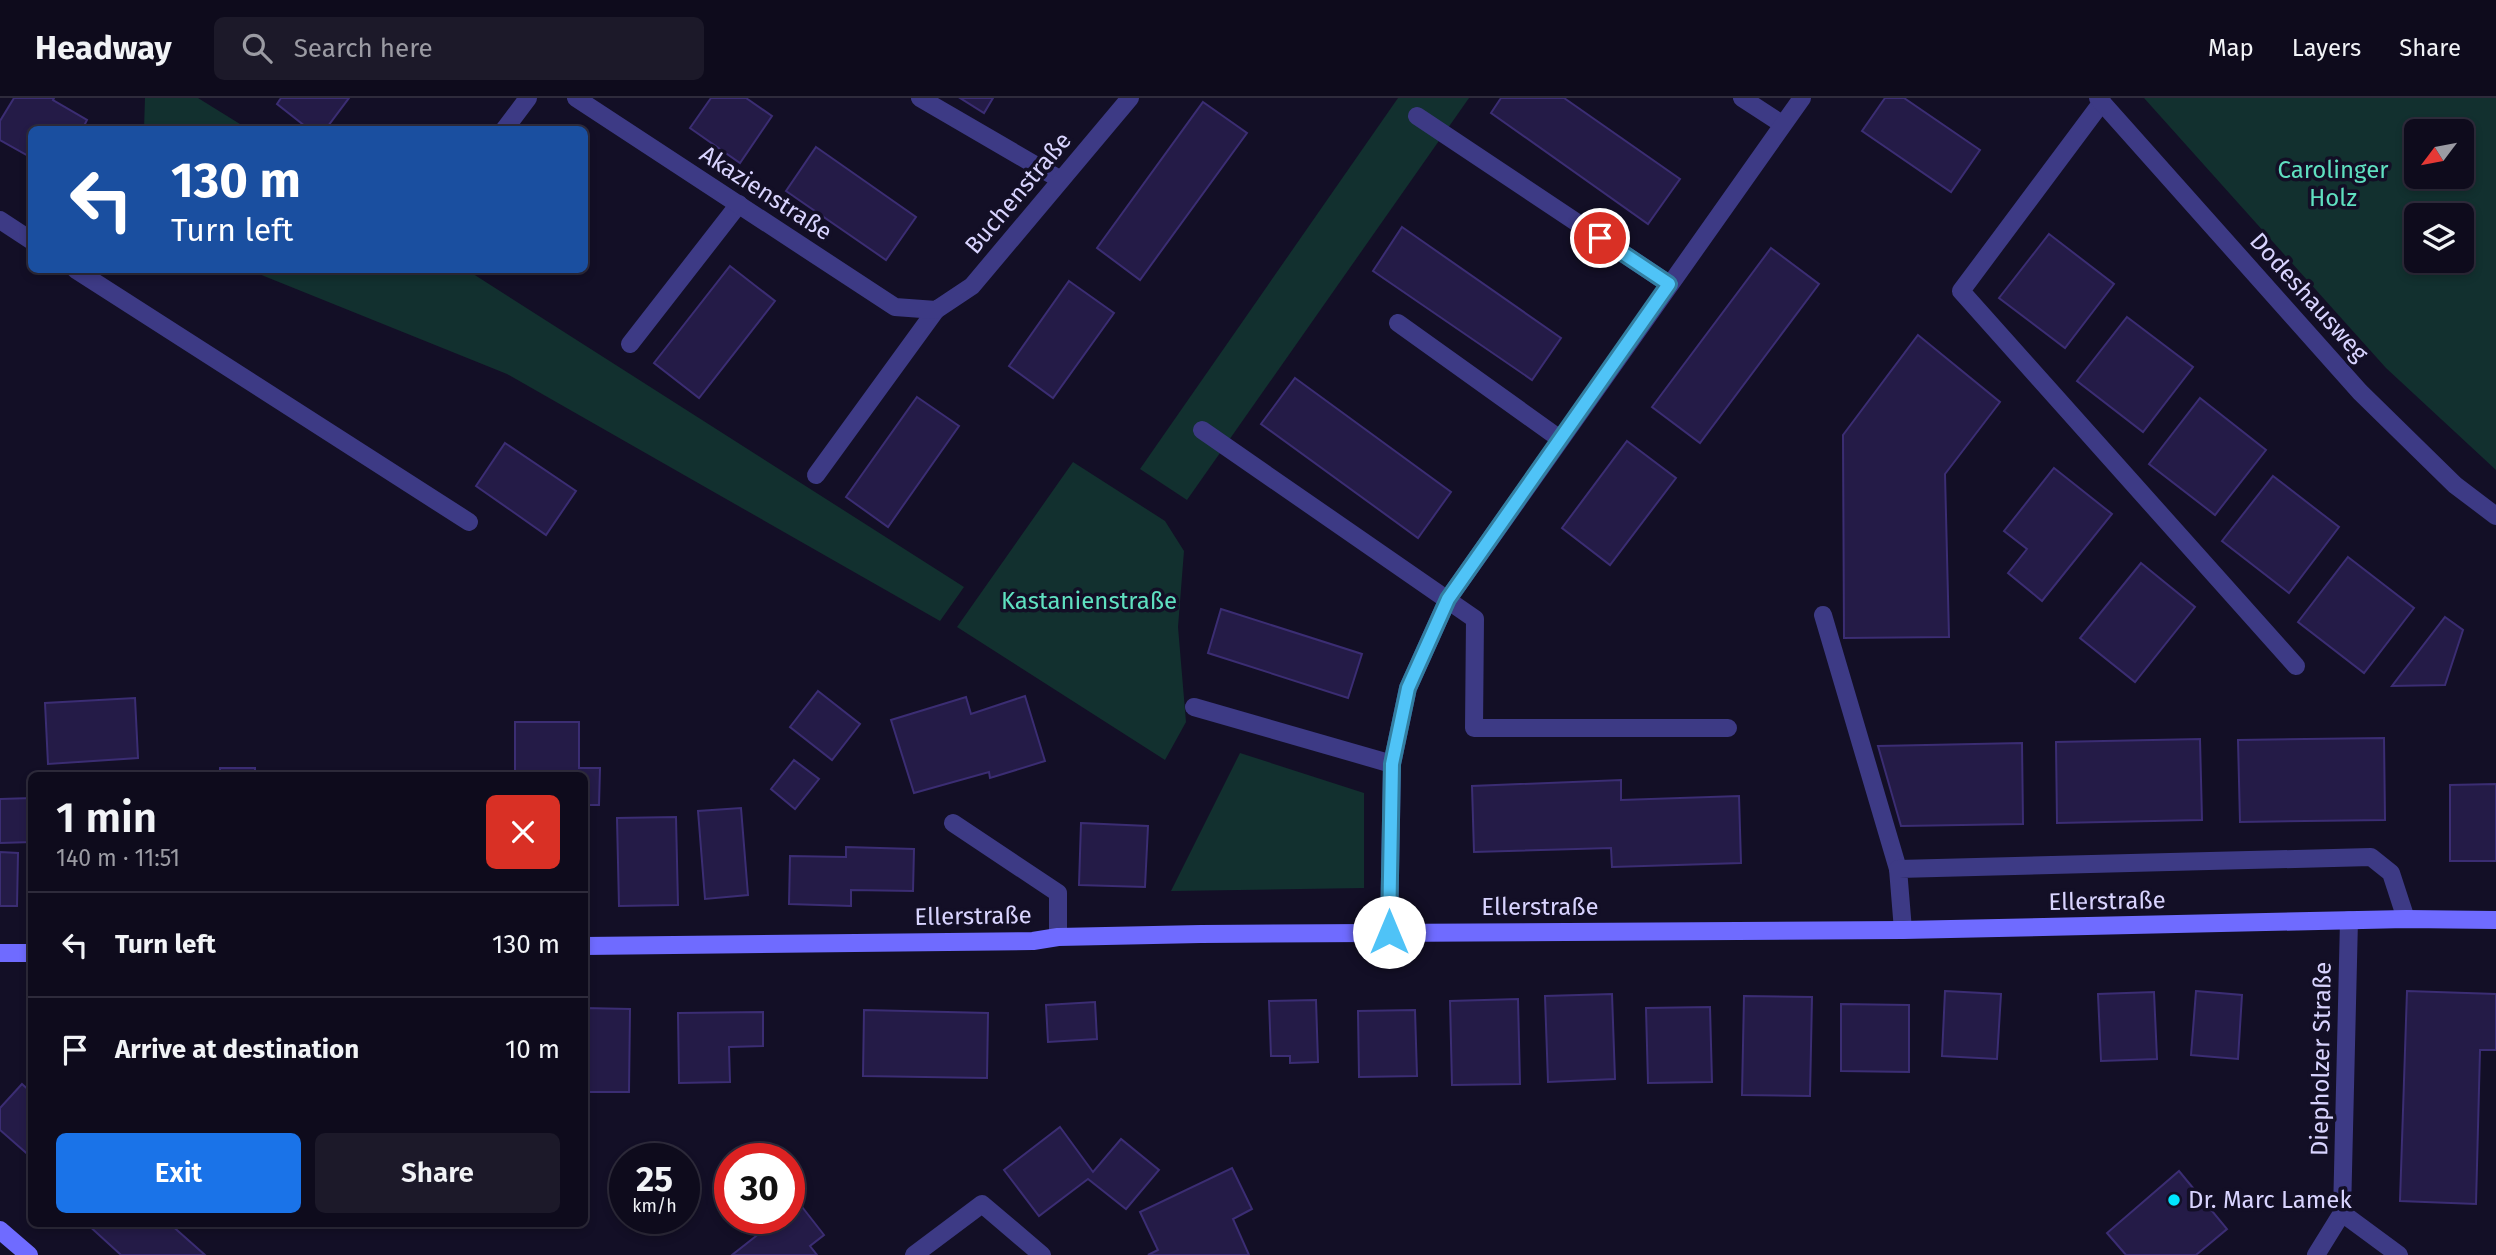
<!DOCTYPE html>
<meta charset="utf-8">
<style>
:root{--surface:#0e0b1c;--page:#1c1929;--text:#f1f3f6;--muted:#9b9ba3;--line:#2e2b3b;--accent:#1a73e8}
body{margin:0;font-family:"Fira Sans",sans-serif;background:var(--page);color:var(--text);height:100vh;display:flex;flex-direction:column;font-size:26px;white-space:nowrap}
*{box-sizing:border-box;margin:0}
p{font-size:23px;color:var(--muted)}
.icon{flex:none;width:38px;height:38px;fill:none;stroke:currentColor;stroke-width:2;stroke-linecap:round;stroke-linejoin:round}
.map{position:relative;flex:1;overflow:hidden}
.sheet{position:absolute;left:28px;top:674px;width:560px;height:455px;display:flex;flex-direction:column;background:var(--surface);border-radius:10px;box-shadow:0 4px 10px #0003,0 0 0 2px var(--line)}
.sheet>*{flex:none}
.guide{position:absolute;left:28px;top:28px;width:560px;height:147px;border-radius:10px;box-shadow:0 4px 10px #0003,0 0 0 2px var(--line);background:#1a4fa0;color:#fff;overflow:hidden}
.needle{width:46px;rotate:238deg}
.fabs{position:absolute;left:2404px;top:21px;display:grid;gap:14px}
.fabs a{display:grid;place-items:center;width:70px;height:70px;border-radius:10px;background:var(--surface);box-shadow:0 4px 10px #0003,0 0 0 2px var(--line);font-size:35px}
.speed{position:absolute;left:609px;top:1045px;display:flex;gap:14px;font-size:35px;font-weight:700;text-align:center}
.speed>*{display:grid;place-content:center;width:91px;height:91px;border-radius:50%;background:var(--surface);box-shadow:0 4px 10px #0003,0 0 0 2px var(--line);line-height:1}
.speed small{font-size:18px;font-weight:400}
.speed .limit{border:10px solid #d22;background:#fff;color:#111}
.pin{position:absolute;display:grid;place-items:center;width:60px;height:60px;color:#fff;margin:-30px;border:4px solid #fff;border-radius:50%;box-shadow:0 2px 7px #0007}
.me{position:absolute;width:77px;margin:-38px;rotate:0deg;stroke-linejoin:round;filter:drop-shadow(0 0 5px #0008)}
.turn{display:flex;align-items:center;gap:24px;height:147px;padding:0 28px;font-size:32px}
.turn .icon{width:91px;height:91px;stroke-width:2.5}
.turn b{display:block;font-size:49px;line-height:60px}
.round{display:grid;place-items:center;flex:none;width:74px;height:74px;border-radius:10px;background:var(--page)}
.summary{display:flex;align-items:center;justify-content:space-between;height:119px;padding:0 28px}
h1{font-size:42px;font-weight:600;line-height:52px}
.button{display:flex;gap:14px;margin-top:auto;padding:14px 28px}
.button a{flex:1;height:80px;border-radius:10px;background:var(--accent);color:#fff;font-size:28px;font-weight:600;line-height:80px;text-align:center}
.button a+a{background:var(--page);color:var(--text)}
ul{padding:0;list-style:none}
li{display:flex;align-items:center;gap:21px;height:105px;padding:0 28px;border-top:2px solid var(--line)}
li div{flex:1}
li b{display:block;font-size:26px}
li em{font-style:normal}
header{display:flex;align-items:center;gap:42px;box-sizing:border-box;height:98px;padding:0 35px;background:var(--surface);border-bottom:2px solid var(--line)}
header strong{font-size:33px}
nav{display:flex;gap:38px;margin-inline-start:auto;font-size:24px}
.search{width:490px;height:63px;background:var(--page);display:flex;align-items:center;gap:18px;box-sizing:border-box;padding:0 24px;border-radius:10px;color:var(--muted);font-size:26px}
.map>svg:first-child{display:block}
.green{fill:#12302f;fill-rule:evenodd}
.building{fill:#241b47;stroke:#3b2d73;stroke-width:2}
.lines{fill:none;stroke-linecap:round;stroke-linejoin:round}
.lane{stroke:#3d3a85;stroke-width:18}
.street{stroke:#3d3a85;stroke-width:18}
.secondary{stroke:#6f6bff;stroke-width:18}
.route-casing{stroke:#337fa1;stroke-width:18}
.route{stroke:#4fc3f7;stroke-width:12}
.poi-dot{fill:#00e5ff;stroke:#130f26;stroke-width:2.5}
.labels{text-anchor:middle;stroke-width:7;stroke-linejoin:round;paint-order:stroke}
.park-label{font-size:24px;fill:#5fe0c0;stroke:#130f26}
.street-label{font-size:24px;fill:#d9d4ff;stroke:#130f26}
.poi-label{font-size:24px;fill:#d9d4ff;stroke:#130f26;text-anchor:start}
</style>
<header>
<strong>Headway</strong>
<div class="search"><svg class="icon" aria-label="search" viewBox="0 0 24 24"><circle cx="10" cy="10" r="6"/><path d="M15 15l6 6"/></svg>Search here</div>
<nav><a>Map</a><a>Layers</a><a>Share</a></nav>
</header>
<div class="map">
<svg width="2496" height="1157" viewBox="0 0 2496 1157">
<rect width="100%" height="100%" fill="#130f26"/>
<g class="green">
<polygon points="145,0 198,0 248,31 144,31"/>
<polygon points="1398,0 1469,0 1187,402 1140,371"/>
<path d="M2144,0h352v372l-110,-102zM2462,33v46h-45v-46zM2462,117v46h-45v-46z"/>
<polygon points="249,172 467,172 964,489 940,523 507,276"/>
<polygon points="1073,364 1165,423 1184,453 1178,529 1186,624 1165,662 957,529"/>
<polygon points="1240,655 1364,695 1364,790 1171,793"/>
</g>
<g class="building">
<polygon points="14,0 54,0 53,2 87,22 82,32 32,32 32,60 0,42 0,23"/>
<polygon points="281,0 349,0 325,32 310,32 277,6"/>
<polygon points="711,0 746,0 772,18 740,65 690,30"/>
<polygon points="960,0 993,0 984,15"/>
<polygon points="1501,0 1564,0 1680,81 1648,126 1491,15"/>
<polygon points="1885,0 1904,0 1980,52 1951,94 1862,33"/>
<polygon points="1203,4 1247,35 1140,182 1097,150"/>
<polygon points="816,49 916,119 886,162 786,93"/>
<polygon points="1402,129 1561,240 1532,282 1373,173"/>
<polygon points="2049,136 2114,186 2065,250 1999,200"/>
<polygon points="1771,150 1819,186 1700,345 1652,309"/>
<polygon points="730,168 775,203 699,300 654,265"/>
<polygon points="1069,183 1114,215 1053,300 1009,268"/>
<polygon points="2127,219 2193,269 2143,334 2077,283"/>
<polygon points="1918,237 2000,304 1945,376 1949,539 1844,540 1843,337"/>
<polygon points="1295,280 1451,394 1418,440 1261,326"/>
<polygon points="917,299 959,328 888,429 846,399"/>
<polygon points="2200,300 2266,352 2215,417 2149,366"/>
<polygon points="1627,343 1676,380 1610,467 1562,430"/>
<polygon points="505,345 576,393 546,437 476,388"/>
<polygon points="2054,370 2112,416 2042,503 2008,475 2027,451 2004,433"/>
<polygon points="2273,378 2339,429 2289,495 2222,443"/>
<polygon points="2348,459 2414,510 2364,575 2298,524"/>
<polygon points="2141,465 2195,509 2135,584 2080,540"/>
<polygon points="1221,511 1362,556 1348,600 1208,555"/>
<polygon points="2445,519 2463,532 2445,587 2392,588"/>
<polygon points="818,593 860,626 832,662 790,629"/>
<polygon points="1025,598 1045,663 990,680 989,674 914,695 891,622 966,599 971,616"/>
<polygon points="135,600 138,660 48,666 45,605"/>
<polygon points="515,624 579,624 579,670 600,670 599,707 584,707 584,677 515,677"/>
<polygon points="2384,640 2385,722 2240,724 2238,642"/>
<polygon points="2200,641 2202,722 2057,725 2056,644"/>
<polygon points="2022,645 2023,726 1901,728 1878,648"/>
<polygon points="794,662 819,681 795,711 771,691"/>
<rect x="220" y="670" width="35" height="7"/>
<polygon points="1621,682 1621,702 1739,698 1741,765 1612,769 1611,750 1474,754 1472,688"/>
<polygon points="2496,686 2496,763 2450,763 2450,687"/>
<polygon points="32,700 32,744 0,745 0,701"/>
<polygon points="741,710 748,797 705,801 698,713"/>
<polygon points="676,719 678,807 619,808 617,720"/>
<polygon points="1081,725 1148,728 1145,789 1079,787"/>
<polygon points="846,749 914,751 913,793 851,792 851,808 789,806 790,758 846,759"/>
<polygon points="0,754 18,755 17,808 0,808"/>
<polygon points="1945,893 2001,896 1997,961 1942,958"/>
<polygon points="2196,893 2242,897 2238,961 2191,957"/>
<polygon points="2407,893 2496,896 2496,952 2480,952 2476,1106 2400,1103"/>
<polygon points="2154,894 2157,961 2101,963 2098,896"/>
<polygon points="1612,896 1615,981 1548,984 1545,898"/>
<polygon points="1744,898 1812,899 1810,998 1742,997"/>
<polygon points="1518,901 1520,986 1452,987 1450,903"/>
<polygon points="1316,902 1318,964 1290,965 1290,958 1271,958 1269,903"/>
<polygon points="1095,904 1097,941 1048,944 1046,907"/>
<polygon points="1841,906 1909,907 1909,974 1841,973"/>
<polygon points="1710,909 1712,984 1648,985 1646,910"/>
<polygon points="584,910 630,911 629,994 584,994"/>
<polygon points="864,912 988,915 987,980 863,978"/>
<polygon points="1415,912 1417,978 1359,979 1358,913"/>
<polygon points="763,914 763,948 729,949 730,984 679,985 678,915"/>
<polygon points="22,986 32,995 32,1060 0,1032 0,1010"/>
<polygon points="1060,1029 1093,1074 1121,1041 1159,1072 1126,1111 1088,1081 1039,1118 1004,1072"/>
<polygon points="1232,1070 1252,1111 1233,1121 1249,1157 1148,1157 1158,1152 1140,1114"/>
<polygon points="2179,1073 2227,1131 2196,1157 2126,1157 2107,1135"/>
<polygon points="799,1105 824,1137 810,1148 817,1157 732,1157 779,1120 789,1120 789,1112"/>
<polygon points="86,1125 169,1125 205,1157 121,1157"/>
</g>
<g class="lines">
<g class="lane">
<polyline points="920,0 1061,82"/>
<polyline points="1742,0 1782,26"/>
<polyline points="2102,4 1961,193 2296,568"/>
<polyline points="1417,18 1669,186"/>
<polyline points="504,32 528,0"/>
<polyline points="0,122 32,143"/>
<polyline points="76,172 469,424"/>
<polyline points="1398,225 1560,341"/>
<polyline points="630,246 739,106"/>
<polyline points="1202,332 1475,521 1474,630 1728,630"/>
<polyline points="816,377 936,212"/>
<polyline points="1823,517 1898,771"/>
<polyline points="1194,609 1392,666"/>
<polyline points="953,725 1058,795 1058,839"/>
<polyline points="1903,832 1898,771 2371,759 2391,775 2406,821"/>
<polyline points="914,1157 982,1106 1042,1157"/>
</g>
<g class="street">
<polyline points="576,0 895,209 936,212 972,188 1130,0"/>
<polyline points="2098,0 2360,294 2455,387 2496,418"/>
<polyline points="1389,834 1392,666 1408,590 1448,501 1802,0"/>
<polyline points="2342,1115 2349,822"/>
<polyline points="2342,1115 2399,1157"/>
<polyline points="2316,1157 2342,1115"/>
</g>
<g class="secondary">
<polyline points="584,848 1033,843 1058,839 1201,836 1903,832 2406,821 2496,822"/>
<polyline points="0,855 32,855"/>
<polyline points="0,1132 29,1157"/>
</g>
</g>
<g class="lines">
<defs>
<polyline id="route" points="1389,834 1392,666 1408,590 1448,501 1669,186 1600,140"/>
</defs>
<use href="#route" class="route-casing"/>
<use href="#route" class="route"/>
</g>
<circle class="poi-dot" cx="2174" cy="1102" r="7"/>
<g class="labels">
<g class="park-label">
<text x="2333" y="80">Carolinger<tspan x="2333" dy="28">Holz</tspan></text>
<text x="1089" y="511">Kastanienstraße</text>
</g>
<g class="street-label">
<text transform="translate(766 95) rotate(33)" y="8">Akazienstraße</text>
<text transform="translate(1018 95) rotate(-50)" y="8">Buchenstraße</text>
<text transform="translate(2309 199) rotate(48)" y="8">Dodeshausweg</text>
<text transform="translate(2107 803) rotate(-1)" y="8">Ellerstraße</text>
<text x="1540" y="817">Ellerstraße</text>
<text transform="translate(973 818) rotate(-1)" y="8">Ellerstraße</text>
<text transform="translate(2321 961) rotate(-89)" y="8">Diepholzer Straße</text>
</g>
<g class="poi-label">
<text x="2188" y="1110">Dr. Marc Lamek</text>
</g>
</g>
</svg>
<div class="fabs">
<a><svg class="needle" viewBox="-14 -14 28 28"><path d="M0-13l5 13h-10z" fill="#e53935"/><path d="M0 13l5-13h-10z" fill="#9b9ba3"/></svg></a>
<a><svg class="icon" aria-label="layers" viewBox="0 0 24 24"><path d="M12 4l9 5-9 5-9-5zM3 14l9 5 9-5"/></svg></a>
</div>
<div class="speed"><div>25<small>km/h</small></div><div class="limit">30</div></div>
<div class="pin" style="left:1600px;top:140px;background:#d93025"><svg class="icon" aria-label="arrive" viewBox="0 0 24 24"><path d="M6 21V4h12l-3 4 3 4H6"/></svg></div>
<svg class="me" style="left:1389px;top:834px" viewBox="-20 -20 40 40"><circle r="19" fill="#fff"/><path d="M0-13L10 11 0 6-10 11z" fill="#4fc3f7"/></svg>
<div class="guide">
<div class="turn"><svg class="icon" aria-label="left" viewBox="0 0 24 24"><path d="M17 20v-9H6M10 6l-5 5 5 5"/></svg><div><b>130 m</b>Turn left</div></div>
</div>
<section class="sheet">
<div class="summary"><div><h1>1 min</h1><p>140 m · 11:51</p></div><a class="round" style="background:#d93025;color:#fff"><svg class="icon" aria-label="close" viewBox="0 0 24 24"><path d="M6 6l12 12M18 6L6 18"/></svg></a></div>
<ul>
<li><svg class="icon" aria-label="left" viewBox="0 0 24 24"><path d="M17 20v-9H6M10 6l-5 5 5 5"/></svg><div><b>Turn left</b></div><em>130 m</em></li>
<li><svg class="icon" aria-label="arrive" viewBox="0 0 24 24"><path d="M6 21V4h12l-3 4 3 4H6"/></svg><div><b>Arrive at destination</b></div><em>10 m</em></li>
</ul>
<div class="button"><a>Exit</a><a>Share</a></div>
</section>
</div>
